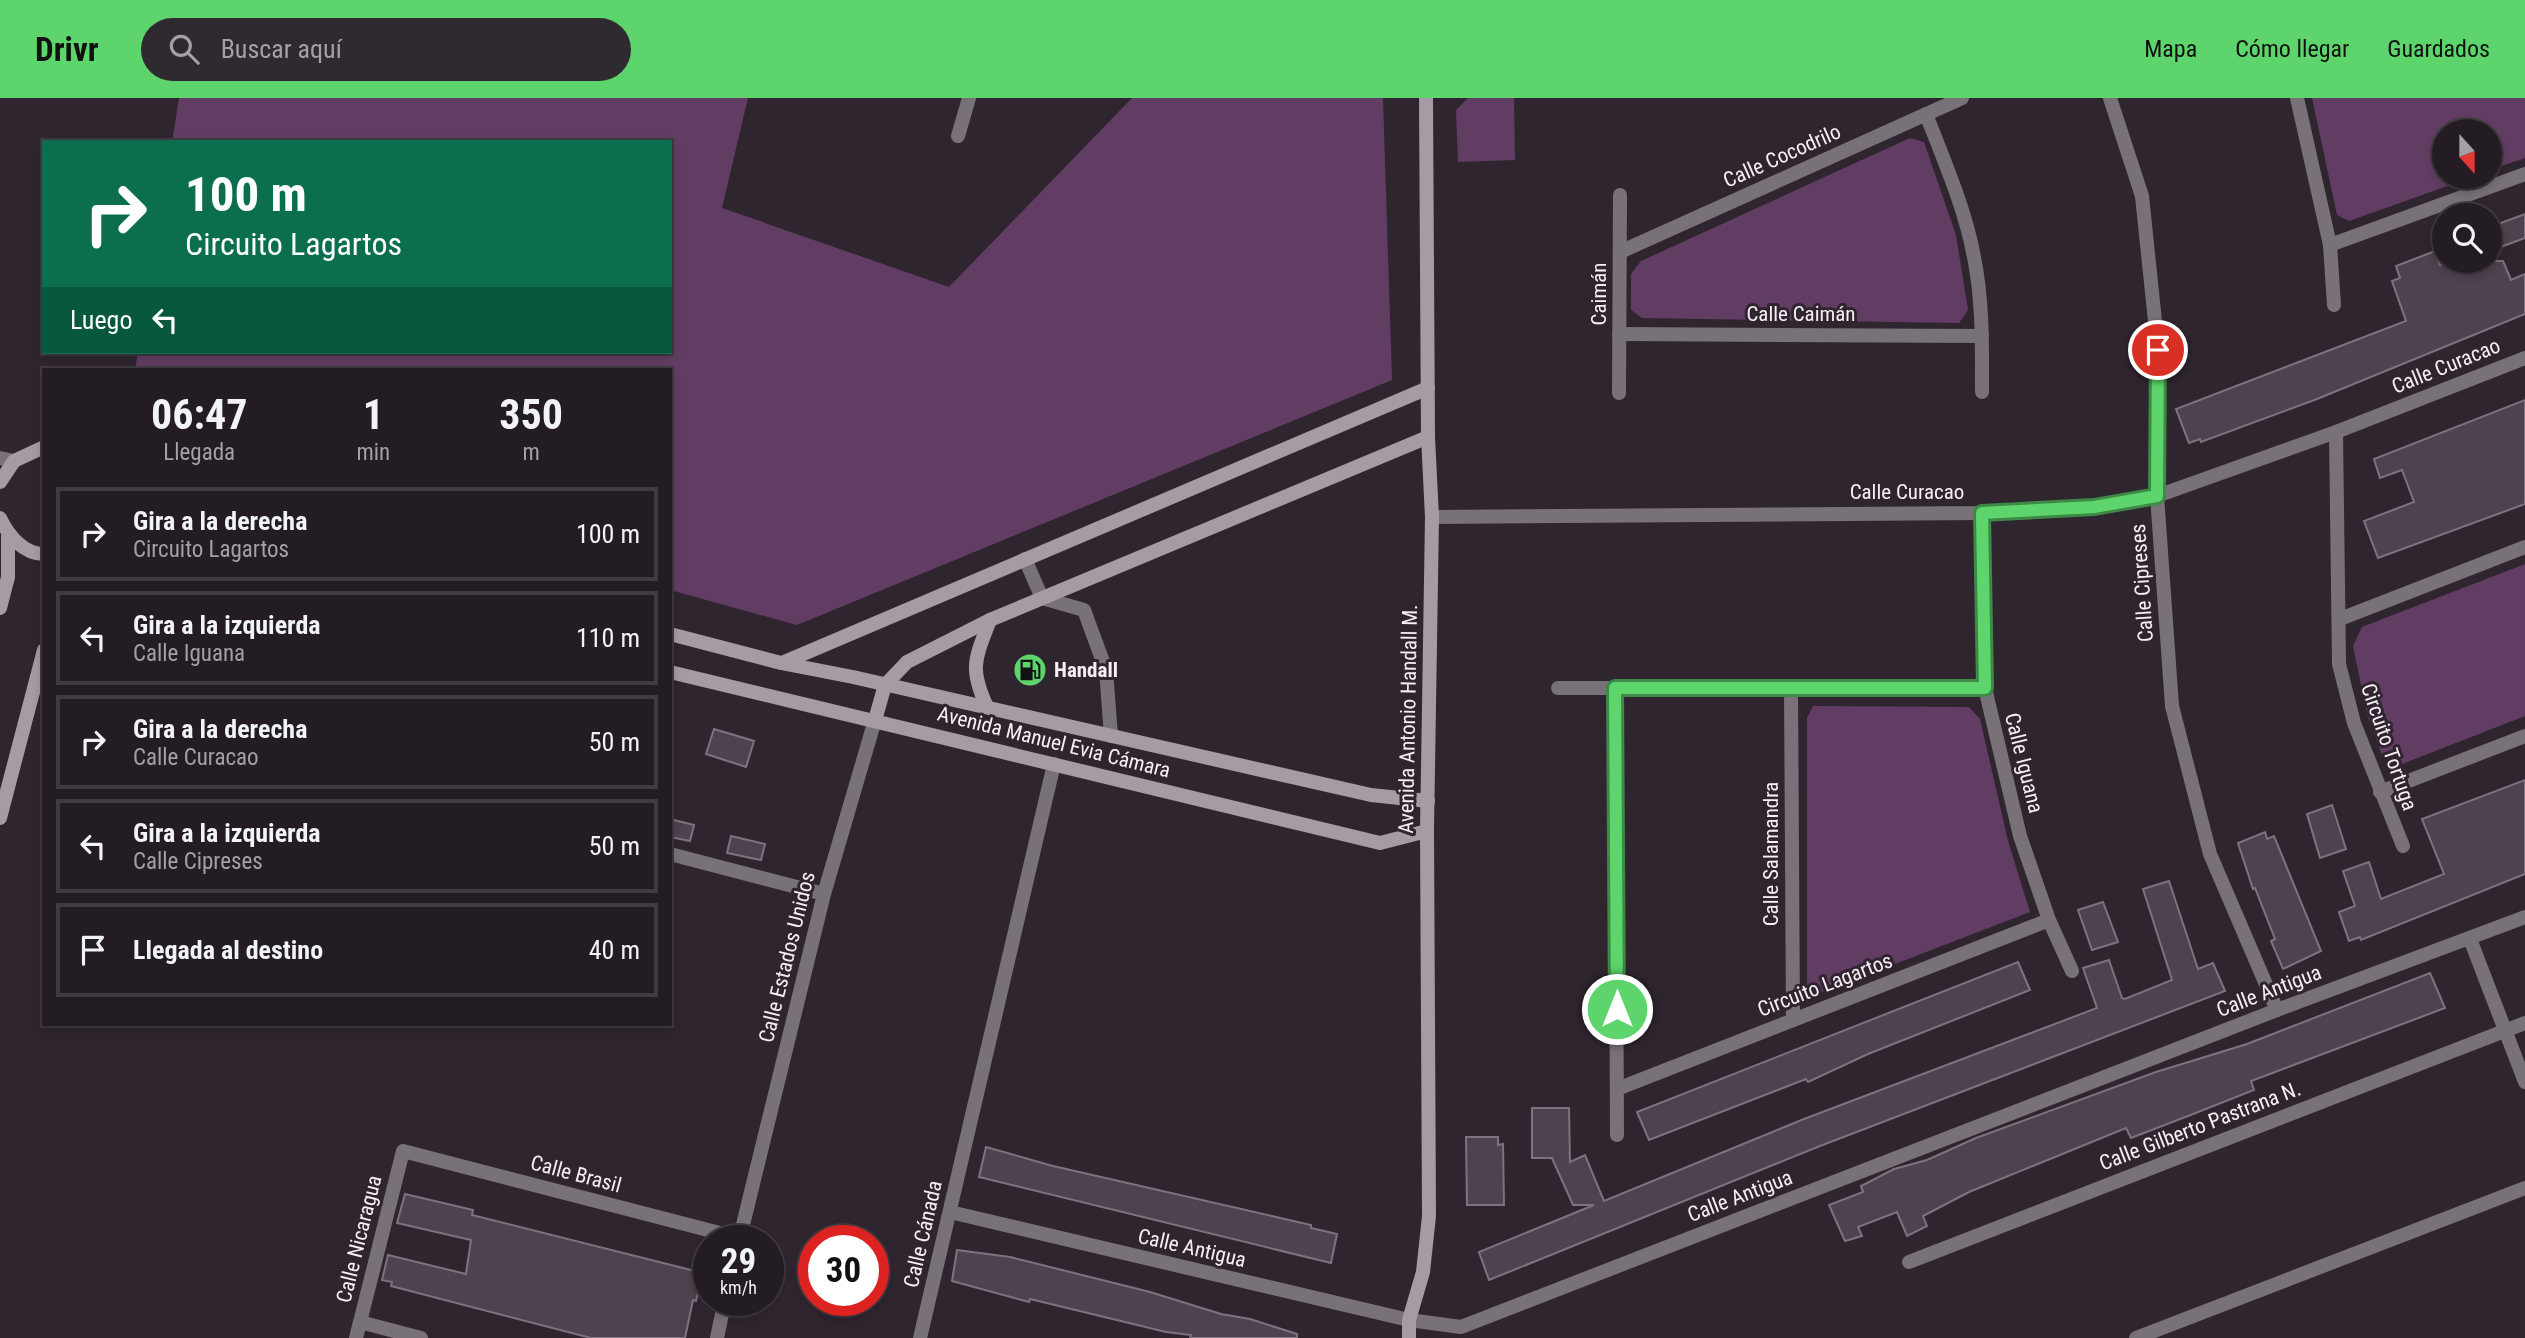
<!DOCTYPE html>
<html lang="es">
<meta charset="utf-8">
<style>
:root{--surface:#231c23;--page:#2f2930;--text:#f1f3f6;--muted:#a3a1a6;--line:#403a41;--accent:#5dd56c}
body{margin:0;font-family:"Roboto Condensed",sans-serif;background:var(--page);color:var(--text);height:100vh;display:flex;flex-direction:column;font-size:26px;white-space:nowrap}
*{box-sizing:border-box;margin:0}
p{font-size:23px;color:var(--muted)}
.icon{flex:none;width:38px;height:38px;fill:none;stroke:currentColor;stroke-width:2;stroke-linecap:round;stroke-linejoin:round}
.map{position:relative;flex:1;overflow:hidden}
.side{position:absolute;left:42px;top:270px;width:630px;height:658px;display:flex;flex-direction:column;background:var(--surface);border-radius:0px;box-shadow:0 4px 10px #0003,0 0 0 2px var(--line)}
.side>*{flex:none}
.hud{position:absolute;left:42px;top:42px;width:630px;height:214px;border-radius:0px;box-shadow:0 4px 10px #0003,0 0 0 2px var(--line);background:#0b6e4f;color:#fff;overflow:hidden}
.needle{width:46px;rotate:159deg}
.fabs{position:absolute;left:2432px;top:21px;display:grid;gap:14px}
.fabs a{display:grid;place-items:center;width:70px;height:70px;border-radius:50%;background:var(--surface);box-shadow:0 4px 10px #0003,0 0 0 2px var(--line);font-size:35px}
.speed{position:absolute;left:693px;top:1127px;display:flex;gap:14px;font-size:35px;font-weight:700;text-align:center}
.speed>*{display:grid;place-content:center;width:91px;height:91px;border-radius:50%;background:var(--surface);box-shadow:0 4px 10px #0003,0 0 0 2px var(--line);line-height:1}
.speed small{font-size:18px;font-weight:400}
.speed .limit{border:10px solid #d22;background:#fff;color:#111}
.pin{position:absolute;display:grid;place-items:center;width:60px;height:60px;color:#fff;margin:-30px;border:4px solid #fff;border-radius:50%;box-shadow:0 2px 7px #0007}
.me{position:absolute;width:77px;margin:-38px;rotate:0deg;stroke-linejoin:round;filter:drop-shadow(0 0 5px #0008)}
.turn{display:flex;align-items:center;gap:24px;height:147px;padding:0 28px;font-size:32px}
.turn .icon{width:91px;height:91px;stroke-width:2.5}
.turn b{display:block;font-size:49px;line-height:60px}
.then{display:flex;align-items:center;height:66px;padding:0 28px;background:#0003;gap:14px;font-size:26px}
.eta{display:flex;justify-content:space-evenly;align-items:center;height:119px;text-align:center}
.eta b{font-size:42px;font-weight:700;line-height:49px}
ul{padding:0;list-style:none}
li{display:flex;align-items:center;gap:21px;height:94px;margin:0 14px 10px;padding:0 14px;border:4px solid var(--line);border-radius:0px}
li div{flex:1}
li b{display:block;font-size:26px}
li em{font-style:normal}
header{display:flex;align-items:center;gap:42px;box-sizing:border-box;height:98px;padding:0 35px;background:var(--accent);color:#111}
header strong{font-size:33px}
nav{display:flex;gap:38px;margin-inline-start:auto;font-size:24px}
.search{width:490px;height:63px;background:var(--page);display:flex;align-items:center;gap:18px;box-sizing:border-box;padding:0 24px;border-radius:38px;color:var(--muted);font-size:26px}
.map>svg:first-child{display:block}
.green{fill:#623d63}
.building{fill:#4e424e;stroke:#7e727e;stroke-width:2}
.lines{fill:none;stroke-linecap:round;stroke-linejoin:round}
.lane{stroke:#787278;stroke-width:14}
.street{stroke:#787278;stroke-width:14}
.secondary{stroke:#a49ba4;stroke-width:14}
.route-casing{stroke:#3c8a46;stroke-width:18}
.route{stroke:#5dd56c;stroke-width:12}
.labels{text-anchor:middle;stroke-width:6;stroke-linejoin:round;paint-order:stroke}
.street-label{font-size:21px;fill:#f7eff7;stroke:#2f252f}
.poi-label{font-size:21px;font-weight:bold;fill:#f7eff7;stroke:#2f252f;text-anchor:start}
</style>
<header>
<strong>Drivr</strong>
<div class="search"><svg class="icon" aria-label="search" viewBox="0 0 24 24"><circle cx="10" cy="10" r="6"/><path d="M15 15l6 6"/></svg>Buscar aquí</div>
<nav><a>Mapa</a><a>Cómo llegar</a><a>Guardados</a></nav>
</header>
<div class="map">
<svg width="2525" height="1240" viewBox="0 0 2525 1240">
<rect width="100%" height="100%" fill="#2f252f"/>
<g class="green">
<polygon points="179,0 748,0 722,110 949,189 1132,0 1383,0 1392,282 797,527 670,492 670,271 135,271 138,254 670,254 670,44 172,44"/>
<polygon points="1468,0 1514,0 1515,62 1458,64 1456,12"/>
<polygon points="2312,0 2525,0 2525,60 2490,72 2490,33 2445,33 2445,79 2473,79 2349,123 2337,117"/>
<polygon points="1910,40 1924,44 1956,137 1968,212 1959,225 1642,220 1631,212 1631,176 1641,163"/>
<polygon points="2525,466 2525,618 2397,668 2383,660 2367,616 2353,548 2362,529"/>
<polygon points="1813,608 1969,609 1980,621 2008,743 2030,814 1817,896 1807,888 1807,620"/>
</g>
<g class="building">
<polygon points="2525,116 2525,140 2490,153 2490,129"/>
<polygon points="2435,153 2440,167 2450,163 2503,163 2511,182 2525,176 2525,216 2317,301 2201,344 2200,341 2189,345 2176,311 2406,223 2392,183 2400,180 2396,168"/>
<polygon points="2525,302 2525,406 2378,460 2364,423 2414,404 2402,372 2380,380 2374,361"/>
<polygon points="714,631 754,643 746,669 706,656"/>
<polygon points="2525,682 2525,776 2361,842 2360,839 2349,843 2339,814 2355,808 2343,773 2369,764 2381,801 2444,776 2422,721"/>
<polygon points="2332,707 2346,751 2320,760 2307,716"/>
<polygon points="670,721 694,727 690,743 670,739"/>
<polygon points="2265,734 2267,741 2274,738 2321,853 2283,871 2271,843 2275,841 2255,790 2253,791 2238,745"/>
<polygon points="731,738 765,746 761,762 727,755"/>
<polygon points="2169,783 2198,871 2213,865 2225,893 1820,1048 1489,1182 1479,1154 1594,1107 1573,1107 1552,1060 1532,1060 1532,1010 1569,1010 1570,1064 1585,1057 1604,1103 1804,1021 2097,910 2083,870 2109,862 2122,900 2125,901 2172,882 2143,791"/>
<polygon points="2103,804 2118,844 2092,852 2078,812"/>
<polygon points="2018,864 2030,892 1868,956 1808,984 1806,981 1649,1042 1637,1014"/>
<polygon points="2430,875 2445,910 2251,983 2254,992 2188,1018 2131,1040 2126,1030 1969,1094 1923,1118 1927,1128 1907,1138 1897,1114 1858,1129 1862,1138 1845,1143 1829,1107 1863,1094 1861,1088 1894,1071 1927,1062 1976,1040 2156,974 2247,946"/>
<polygon points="1466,1039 1498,1039 1498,1047 1503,1046 1504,1107 1467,1107"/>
<polygon points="986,1049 1053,1068 1311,1127 1311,1130 1337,1136 1331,1165 979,1079"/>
<polygon points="405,1096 473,1112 472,1117 703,1175 696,1203 693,1202 685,1240 591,1240 391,1188 392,1184 382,1182 388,1157 466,1176 471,1142 397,1125"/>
<polygon points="957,1152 1010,1159 1150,1194 1221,1216 1250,1221 1297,1236 1297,1240 1190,1240 1191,1237 1166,1234 1030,1201 1029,1204 952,1183"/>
</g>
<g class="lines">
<g class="lane">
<polyline points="958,38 969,0"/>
<polyline points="1025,461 1042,500 1084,512 1106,572 1111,638"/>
</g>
<g class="street">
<polyline points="2110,0 2142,98 2158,252 2157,398 2172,608 2210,756 2277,912"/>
<polyline points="2297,0 2330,147 2334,207"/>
<path d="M1926,16c18,47 39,94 48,143 9,45 8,90 8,135"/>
<polyline points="2330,147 2525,76"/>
<polyline points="1620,154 1962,0"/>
<polyline points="1619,236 1982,238"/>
<polyline points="1619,295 1620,97"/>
<polyline points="2336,334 2339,566 2354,625 2403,748"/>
<polyline points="0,360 14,363"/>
<polyline points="1982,415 1985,590 2020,738 2049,822 2072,873"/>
<polyline points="1432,419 1982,415 2094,409 2157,398 2336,334 2525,260"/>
<polyline points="2340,521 2525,449"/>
<polyline points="1558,590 1985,590"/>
<polyline points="1615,590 1617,1037"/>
<polyline points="1791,590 1793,922"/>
<polyline points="2380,694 2525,638"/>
<polyline points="670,756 824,796"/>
<polyline points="2470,841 2525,984"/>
<polyline points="1617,991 2049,822"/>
<polyline points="950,1114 1409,1222 1461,1229 2277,912 2525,819"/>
<polyline points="739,1143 824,796 875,622"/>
<polyline points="1909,1164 2525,925"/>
<polyline points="360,1224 421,1240"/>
<polyline points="356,1240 403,1053 739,1140"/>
<polyline points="717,1240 725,1202"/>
<polyline points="920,1240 1054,666"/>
<polyline points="2136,1240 2525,1090"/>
</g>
<g class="secondary">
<polyline points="0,384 14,363 44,349"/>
<path d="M0,420c8,17 23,36 44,36"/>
<polyline points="0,510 8,479 8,438"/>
<polyline points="670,536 781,565 853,579 1371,697 1428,703"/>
<polyline points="782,565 1428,290"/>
<polyline points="670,574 1380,745 1427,733"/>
<path d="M987,609c-18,-39 -12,-48 3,-87"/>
<polyline points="875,622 885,587 907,564 990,522 1428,339"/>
<polyline points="0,720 44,552"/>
<polyline points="1409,1240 1409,1222 1423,1174 1429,1118 1427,733 1432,419 1428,339 1426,0"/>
</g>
</g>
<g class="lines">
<defs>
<polyline id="route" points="1617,911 1615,590 1985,590 1982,415 2094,409 2157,398 2158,252"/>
</defs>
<use href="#route" class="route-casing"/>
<use href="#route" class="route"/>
</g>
<defs>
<symbol id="fuel-disc" viewBox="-11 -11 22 22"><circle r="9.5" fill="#5dd56c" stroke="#2f252f"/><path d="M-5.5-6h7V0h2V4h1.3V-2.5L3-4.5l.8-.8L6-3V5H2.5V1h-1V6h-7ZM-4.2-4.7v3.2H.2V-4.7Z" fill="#111"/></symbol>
</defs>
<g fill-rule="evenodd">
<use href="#fuel-disc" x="1011" y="553" width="38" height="38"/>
</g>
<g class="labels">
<g class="street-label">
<text transform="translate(1782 58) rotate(-24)" y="7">Calle Cocodrilo</text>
<text transform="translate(1599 196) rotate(-90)" y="7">Caimán</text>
<text x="1801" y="223">Calle Caimán</text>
<text transform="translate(2446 268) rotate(-22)" y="7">Calle Curacao</text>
<text x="1907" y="401">Calle Curacao</text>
<text transform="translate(2142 485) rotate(-94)" y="7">Calle Cipreses</text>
<text transform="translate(1408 621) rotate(-89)" y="7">Avenida Antonio Handall M.</text>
<text transform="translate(1054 644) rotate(14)" y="7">Avenida Manuel Evia Cámara</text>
<text transform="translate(2389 649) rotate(71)" y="7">Circuito Tortuga</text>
<text transform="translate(2024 665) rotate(76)" y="7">Calle Iguana</text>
<text transform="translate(1771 756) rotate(-90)" y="7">Calle Salamandra</text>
<text transform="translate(787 859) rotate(-76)" y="7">Calle Estados Unidos</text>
<text transform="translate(1825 887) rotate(-21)" y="7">Circuito Lagartos</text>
<text transform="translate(2269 893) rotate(-21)" y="7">Calle Antigua</text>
<text transform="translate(2200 1028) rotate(-21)" y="7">Calle Gilberto Pastrana N.</text>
<text transform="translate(576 1076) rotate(15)" y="7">Calle Brasil</text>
<text transform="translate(1740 1098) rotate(-21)" y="7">Calle Antigua</text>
<text transform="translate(923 1136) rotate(-77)" y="7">Calle Cánada</text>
<text transform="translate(359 1141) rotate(-76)" y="7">Calle Nicaragua</text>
<text transform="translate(1192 1150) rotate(13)" y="7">Calle Antigua</text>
</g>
<g class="poi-label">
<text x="1054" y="579">Handall</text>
</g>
</g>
</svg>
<div class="fabs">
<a><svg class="needle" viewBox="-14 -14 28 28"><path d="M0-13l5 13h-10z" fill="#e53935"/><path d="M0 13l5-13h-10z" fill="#a3a1a6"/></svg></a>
<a><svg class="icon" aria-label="search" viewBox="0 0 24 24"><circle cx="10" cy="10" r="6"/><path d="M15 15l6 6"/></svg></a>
</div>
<div class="speed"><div>29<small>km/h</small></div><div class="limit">30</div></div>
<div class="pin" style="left:2158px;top:252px;background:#d93025"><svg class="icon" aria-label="arrive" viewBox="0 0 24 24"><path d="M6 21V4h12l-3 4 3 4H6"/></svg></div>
<svg class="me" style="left:1617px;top:911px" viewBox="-20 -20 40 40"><circle r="17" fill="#5dd56c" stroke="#fff" stroke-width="3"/><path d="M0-11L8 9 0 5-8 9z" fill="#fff"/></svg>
<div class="hud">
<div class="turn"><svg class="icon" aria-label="right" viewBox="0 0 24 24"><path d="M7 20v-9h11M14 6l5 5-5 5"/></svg><div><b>100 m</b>Circuito Lagartos</div></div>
<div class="then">Luego<svg class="icon" aria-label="left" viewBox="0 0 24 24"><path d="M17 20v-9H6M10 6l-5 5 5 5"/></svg></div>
</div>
<section class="side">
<div class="eta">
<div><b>06:47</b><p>Llegada</p></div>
<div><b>1</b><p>min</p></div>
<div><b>350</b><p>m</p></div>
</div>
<ul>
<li><svg class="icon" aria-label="right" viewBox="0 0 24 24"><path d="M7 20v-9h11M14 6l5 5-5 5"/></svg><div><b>Gira a la derecha</b><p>Circuito Lagartos</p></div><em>100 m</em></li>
<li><svg class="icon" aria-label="left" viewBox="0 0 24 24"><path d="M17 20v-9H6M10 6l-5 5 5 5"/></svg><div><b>Gira a la izquierda</b><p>Calle Iguana</p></div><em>110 m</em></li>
<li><svg class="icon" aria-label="right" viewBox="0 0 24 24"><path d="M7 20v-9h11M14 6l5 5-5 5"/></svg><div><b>Gira a la derecha</b><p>Calle Curacao</p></div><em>50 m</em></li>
<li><svg class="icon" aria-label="left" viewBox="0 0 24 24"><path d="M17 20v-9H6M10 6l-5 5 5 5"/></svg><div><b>Gira a la izquierda</b><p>Calle Cipreses</p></div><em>50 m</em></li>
<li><svg class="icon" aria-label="arrive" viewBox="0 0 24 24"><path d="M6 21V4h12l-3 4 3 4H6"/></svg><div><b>Llegada al destino</b></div><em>40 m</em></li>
</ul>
</section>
</div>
